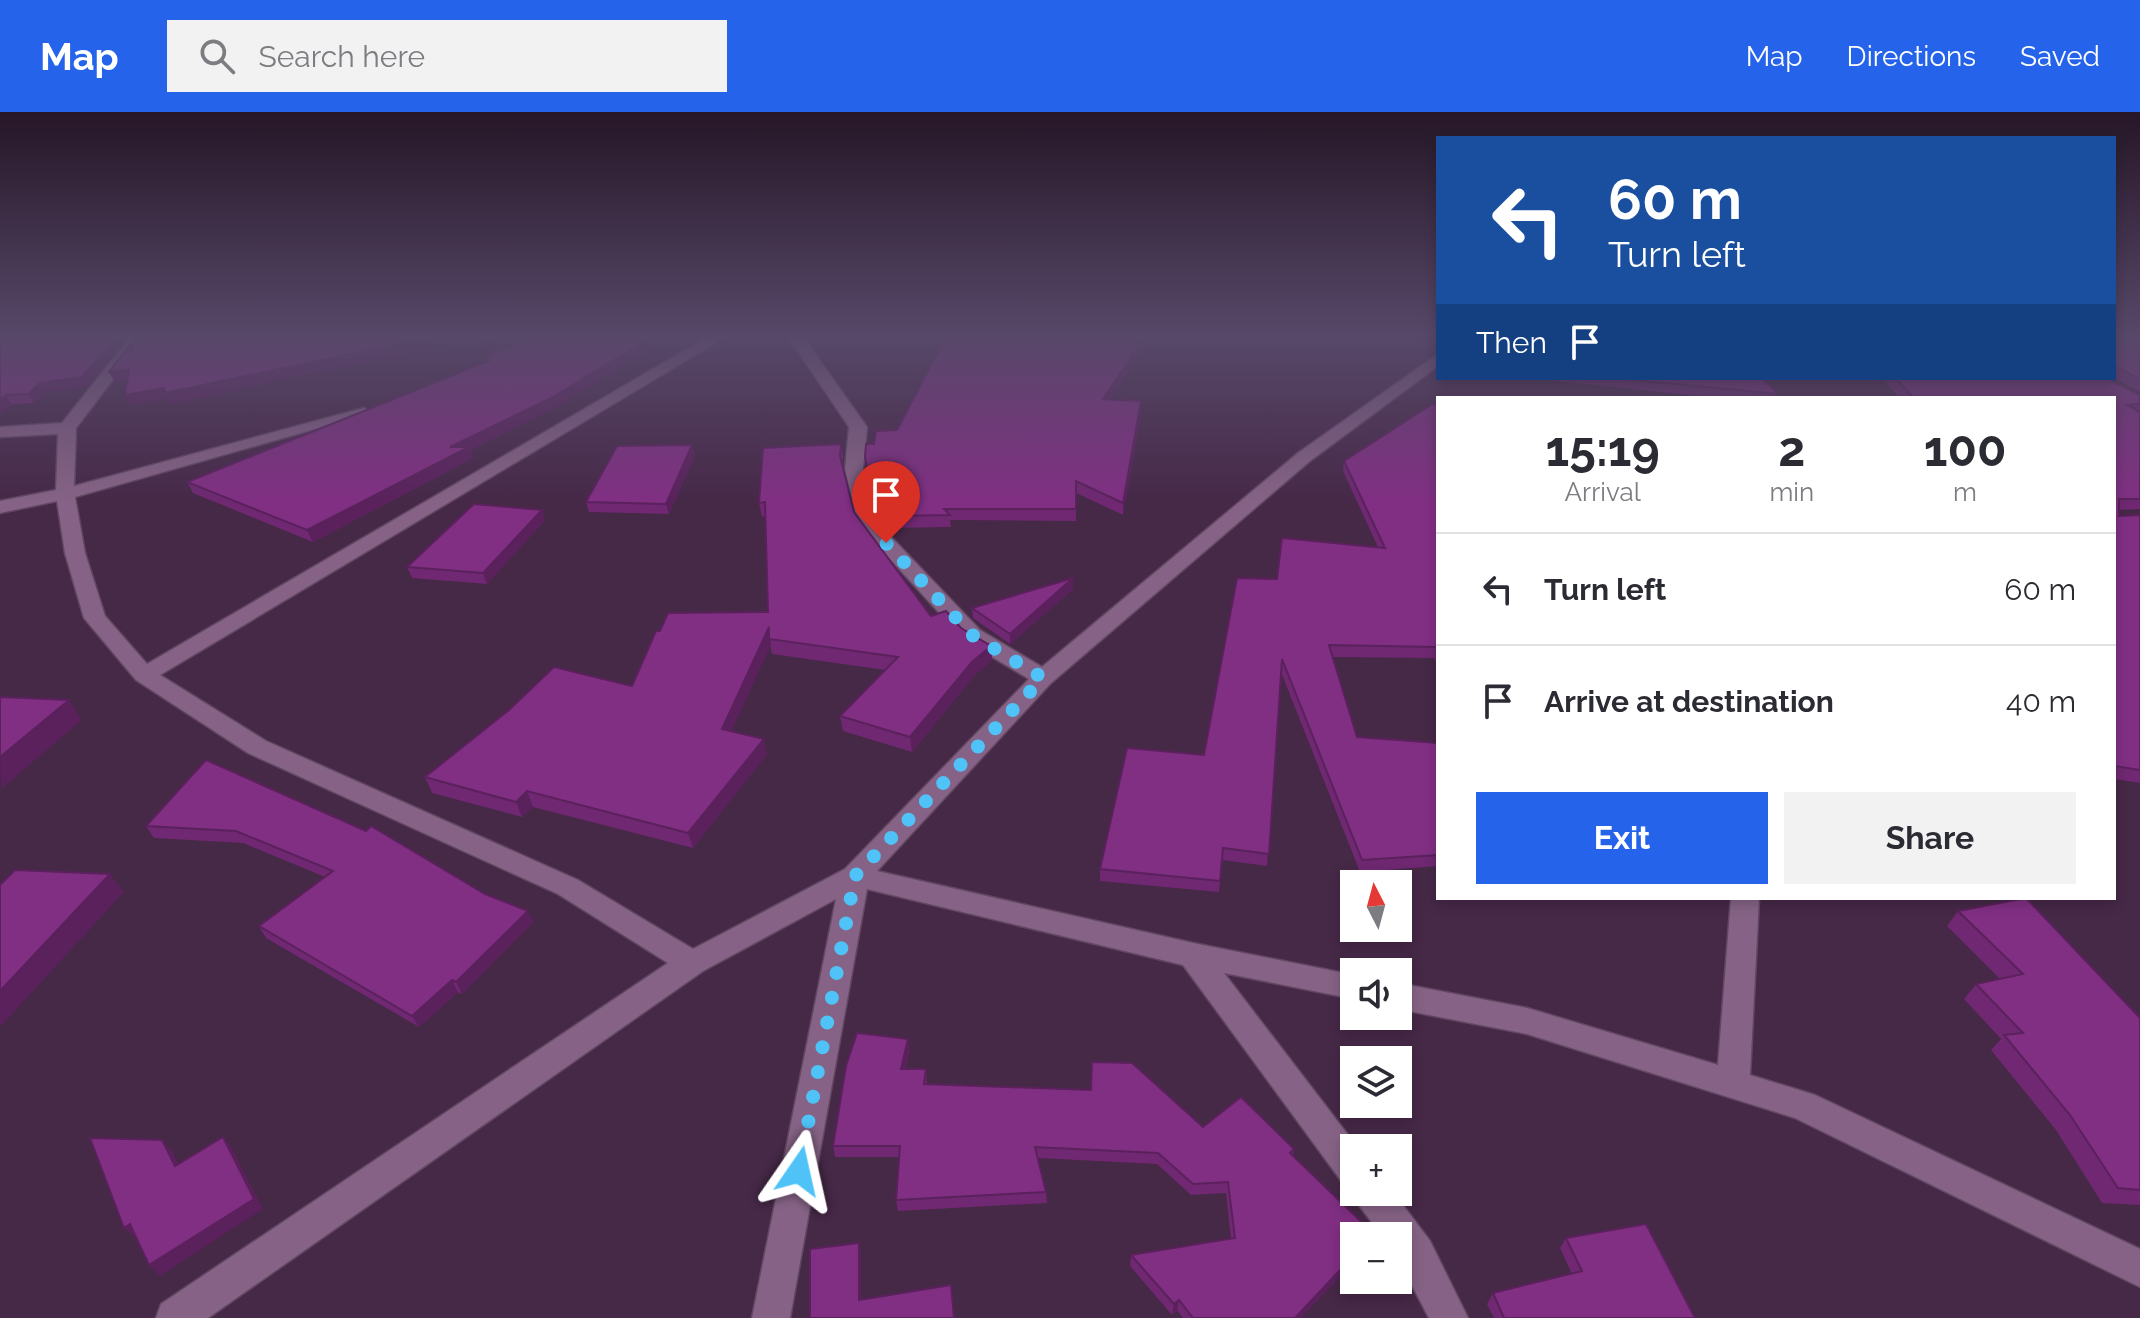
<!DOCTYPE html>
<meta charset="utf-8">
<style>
:root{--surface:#fff;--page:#f2f2f3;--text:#2b2b33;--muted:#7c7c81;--line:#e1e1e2;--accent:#2563eb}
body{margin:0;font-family:Raleway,sans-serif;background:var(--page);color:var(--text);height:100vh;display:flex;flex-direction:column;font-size:30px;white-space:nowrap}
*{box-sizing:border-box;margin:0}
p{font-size:26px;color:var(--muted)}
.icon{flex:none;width:44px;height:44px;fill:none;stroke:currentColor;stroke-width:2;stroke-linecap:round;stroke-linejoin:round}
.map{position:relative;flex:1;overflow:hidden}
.drawer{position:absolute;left:1436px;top:284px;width:680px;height:504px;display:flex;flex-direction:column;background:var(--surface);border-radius:0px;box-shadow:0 4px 12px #0003}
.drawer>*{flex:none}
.hud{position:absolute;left:1436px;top:24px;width:680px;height:244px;border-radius:0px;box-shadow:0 4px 12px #0003;background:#1a4fa0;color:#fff;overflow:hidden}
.needle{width:52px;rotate:354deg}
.controls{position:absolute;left:1340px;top:758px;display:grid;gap:16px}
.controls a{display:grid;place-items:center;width:72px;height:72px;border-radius:0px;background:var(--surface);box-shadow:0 4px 12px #0003;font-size:40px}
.pin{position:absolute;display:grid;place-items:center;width:68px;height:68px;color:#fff;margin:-82px -34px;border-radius:50% 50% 50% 0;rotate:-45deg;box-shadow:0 0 8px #0007}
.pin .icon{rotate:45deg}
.me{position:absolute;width:88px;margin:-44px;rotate:11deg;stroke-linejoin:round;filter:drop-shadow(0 0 6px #0008)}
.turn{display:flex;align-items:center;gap:28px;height:168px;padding:0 40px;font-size:36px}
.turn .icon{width:104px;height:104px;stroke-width:2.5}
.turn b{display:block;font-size:56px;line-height:68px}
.then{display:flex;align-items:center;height:76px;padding:0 40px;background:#0003;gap:16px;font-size:30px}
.eta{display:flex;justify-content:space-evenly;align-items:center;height:136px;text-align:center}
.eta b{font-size:48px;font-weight:700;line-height:56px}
.cta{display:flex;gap:16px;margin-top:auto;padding:16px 40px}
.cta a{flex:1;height:92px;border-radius:0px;background:var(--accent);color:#fff;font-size:32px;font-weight:700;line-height:92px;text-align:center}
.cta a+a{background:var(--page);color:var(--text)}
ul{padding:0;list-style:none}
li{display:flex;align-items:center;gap:24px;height:112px;padding:0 40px;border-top:2px solid var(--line)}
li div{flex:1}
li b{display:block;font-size:30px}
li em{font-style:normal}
header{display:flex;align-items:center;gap:48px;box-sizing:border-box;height:112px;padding:0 40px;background:var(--accent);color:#fff}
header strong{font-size:38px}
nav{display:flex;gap:44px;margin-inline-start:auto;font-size:28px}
.search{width:560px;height:72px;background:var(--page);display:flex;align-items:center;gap:20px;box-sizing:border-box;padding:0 28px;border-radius:0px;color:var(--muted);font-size:30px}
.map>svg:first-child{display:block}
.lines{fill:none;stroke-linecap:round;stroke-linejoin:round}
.minor-casing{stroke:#614762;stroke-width:3}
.minor{fill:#866386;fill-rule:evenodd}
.wall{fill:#6f2871}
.shaded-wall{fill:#5a215c}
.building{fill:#812f83;stroke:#5a215c;stroke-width:2}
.route{stroke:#4fc3f7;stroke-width:14;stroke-dasharray:0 25.2}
</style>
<header>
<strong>Map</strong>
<div class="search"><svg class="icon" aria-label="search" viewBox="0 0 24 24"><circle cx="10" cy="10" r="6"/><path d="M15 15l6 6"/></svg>Search here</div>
<nav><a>Map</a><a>Directions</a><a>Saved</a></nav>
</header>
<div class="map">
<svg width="2140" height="1206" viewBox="0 0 2140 1206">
<rect width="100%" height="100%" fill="#462847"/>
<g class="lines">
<defs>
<g id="minor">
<polygon points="132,223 147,223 76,316 74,374 364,296 372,301 75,385 85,441 105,504 147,552 711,223 729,223 160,563 266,629 578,768 693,837 845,757 1029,567 964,528 858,412 845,357 849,315 787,223 802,223 867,315 863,357 874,407 980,518 1042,555 1298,341 1438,242 1438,254 1310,349 1051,571 877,759 1193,831 1354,863 1354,887 1224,861 1358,1036 1354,1036 1354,1074 1342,1070 1183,853 867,777 790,1206 752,1206 836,787 703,859 208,1206 156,1206 161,1192 668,851 558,782 248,641 136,568 84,506 65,441 57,389 0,401 0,389 56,378 58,322 0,325 0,315 62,311"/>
<polygon points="1731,786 1759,786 1750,963 1815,983 2140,1137 2140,1175 1795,1006 1527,922 1398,897 1398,871 1527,896 1718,953"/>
<polygon points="1354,1078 1393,1080 1430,1129 1468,1206 1429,1206 1398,1147 1398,1124 1382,1124 1358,1092"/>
</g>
</defs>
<use href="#minor" class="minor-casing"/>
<use href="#minor" class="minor"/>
</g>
<g class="wall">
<polygon points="0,223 131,223 88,274 46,280 34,291 12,292 0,303"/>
<polygon points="538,223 673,223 554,296 470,338 473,346 313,430 193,381 187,370 489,249"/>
<polygon points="947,223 1152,223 1110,288 1141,289 1141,300 1123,403 1076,381 1076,409 950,408 951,415 887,416 877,406 865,345 874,332 897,318"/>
<polygon points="2114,223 2140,223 2140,280 2114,266"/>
<polygon points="1554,266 1762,266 1778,282 1776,286 1718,286 1555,269"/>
<polygon points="1881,266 2107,266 2140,283 2140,397 2119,398 2119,404 2140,403 2140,671 2114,667 2114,286 1900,286"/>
<polygon points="1438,294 1438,553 1434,546 1333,545 1357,625 1438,631 1438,754 1360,760 1281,560 1267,754 1222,748 1219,780 1100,769 1100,757 1204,643 1277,467 1378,435 1343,359 1344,349"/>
<polygon points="841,332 843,345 842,353 854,400 931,504 961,516 991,534 992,548 973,565 912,640 843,619 840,604 885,558 772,542 770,533 731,620 767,642 693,736 533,695 522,705 432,681 425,665 632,574 660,519 768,500 766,404 762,405 759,391"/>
<polygon points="692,333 695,343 669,402 589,400 586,390"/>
<polygon points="542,398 545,408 487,472 412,466 407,455"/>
<polygon points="1073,477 1010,532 973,506 972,496"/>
<polygon points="206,648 485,782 528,799 533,810 462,882 458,880 419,915 266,826 259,814 325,765 243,731 154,726 146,714"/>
<polygon points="1958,799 2140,906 2140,1093 2102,1091 2056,1018 1991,938 2001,927 1964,887 1976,872 2000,867 1947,814"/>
<polygon points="910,938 905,957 926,957 927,972 1203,1015 1294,1037 1293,1043 1301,1206 1183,1206 1177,1198 1172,1203 1130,1154 1131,1143 1231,1127 1226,1081 1191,1083 1157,1052 1038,1046 1046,1080 1047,1091 898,1099 896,1088 899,1045 835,1045 833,1034"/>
<polygon points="1566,1126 1695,1206 1494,1206 1487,1192 1493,1181 1572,1162 1560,1136"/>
</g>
<g class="shaded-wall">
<polygon points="119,223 131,223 88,274 46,280 34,291 28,282 40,271"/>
<polygon points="440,223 482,223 482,225 171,292 168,286 131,293 125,283"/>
<polygon points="501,223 529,223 487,240 484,230"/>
<polygon points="655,223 673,223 554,296 470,338 473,346 313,430 307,418 450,335"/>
<polygon points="1146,223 1152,223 1103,298 1103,287"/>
<polygon points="129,257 134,267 115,270 109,260"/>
<polygon points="6,283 12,292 0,303 0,288"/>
<polygon points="1141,289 1141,300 1123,403 1123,391"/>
<polygon points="692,333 695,343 669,402 666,392"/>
<polygon points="542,398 545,408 487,472 483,461"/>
<polygon points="1073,466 1073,477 1010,532 1010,522"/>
<polygon points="769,515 771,533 725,633 722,617"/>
<polygon points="991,534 992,548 973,565 912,640 910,625 972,550"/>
<polygon points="69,588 82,608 1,677 0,645"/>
<polygon points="764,627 767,642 693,736 688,721"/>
<polygon points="527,679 533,695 522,705 516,690"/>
<polygon points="110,762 124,780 0,915 0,879"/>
<polygon points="528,799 533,810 462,882 456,870"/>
<polygon points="452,868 458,880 419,915 412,904"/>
<polygon points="908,927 910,938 902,969 901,957"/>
<polygon points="223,1025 232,1036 263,1097 160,1164 149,1153"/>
<polygon points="162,1028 172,1039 185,1064 175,1054"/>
<polygon points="130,1112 141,1123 136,1126 124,1116"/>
<polygon points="859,1131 861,1141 861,1199 859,1188"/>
<polygon points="1354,1143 1354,1150 1301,1206 1295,1206"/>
<polygon points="1179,1188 1177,1198 1172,1203 1174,1192"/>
</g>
<g class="building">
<polygon points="0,223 119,223 82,265 40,271 28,282 6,283 0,288"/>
<polygon points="138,223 440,223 165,281 164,276 125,283 129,257 109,260 130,233 131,242 132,230"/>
<polygon points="481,223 501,223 484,230"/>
<polygon points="538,223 655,223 551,286 450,335 469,335 307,418 187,370 489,249 488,244"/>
<polygon points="947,223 1146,223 1103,287 1141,289 1123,391 1076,369 1076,397 944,397 950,403 886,404 875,394 865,345 866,332 874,332 876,319 897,318"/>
<polygon points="2114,223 2140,223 2140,267 2114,254"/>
<polygon points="1614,266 1762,266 1778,282"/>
<polygon points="1895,266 2107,266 2140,283 2140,292 2127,293 2140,300 2140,387 2119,387 2119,404 2140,403 2140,658 2114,654 2114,286 1914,286"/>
<polygon points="1434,291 1438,294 1438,537 1437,535 1329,533 1357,625 1438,631 1438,743 1362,748 1282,547 1269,742 1223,736 1220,769 1100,757 1127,636 1204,643 1237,466 1277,467 1282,426 1385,436 1344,349"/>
<polygon points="841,332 840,344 854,400 931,504 946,499 961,516 991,534 972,550 910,625 840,604 898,545 769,527 769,515 722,617 764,627 688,721 527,679 516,690 425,665 509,598 554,555 632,574 656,519 660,519 668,501 768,500 765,390 759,391 763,336"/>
<polygon points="692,333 666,392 586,390 617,334"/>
<polygon points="474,392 542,398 483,461 407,455"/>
<polygon points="1073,466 1010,522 972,496"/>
<polygon points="0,585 69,588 0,645"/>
<polygon points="206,648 366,719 371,714 485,782 528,799 456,870 452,868 412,904 259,814 333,759 236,719 146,714"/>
<polygon points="15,758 110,762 0,879 0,773"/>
<polygon points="2026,786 2140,906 2140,1078 2118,1076 2070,1003 2004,923 2023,921 1976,872 2023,862 1958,799"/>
<polygon points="857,921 908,927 901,957 926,957 924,972 1091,978 1092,950 1132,951 1203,1015 1241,985 1294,1037 1290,1041 1374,1122 1372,1124 1354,1124 1354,1143 1295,1206 1193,1206 1179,1188 1174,1192 1131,1143 1235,1126 1228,1070 1193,1072 1158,1041 1035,1035 1046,1080 896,1088 900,1034 833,1034 846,954"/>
<polygon points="223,1025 254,1087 149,1153 130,1112 124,1116 90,1026 162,1028 175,1054"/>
<polygon points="1646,1112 1695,1206 1504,1206 1493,1181 1582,1159 1566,1126"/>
<polygon points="859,1131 859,1188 951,1173 954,1206 810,1206 810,1137"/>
</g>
<linearGradient id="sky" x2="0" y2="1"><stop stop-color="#261627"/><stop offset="0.57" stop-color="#574869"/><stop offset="1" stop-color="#574869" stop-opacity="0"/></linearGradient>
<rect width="2140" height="392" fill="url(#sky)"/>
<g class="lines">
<polyline class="route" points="799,1059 855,764 1043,566 972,523 886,431"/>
</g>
</svg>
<div class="controls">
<a><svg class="needle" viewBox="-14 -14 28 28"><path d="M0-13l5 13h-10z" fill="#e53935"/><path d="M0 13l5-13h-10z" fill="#7c7c81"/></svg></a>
<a><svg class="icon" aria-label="sound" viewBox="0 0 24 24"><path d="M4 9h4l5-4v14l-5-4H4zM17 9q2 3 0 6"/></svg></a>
<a><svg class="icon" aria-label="layers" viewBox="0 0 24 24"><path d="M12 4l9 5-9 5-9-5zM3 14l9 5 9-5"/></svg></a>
<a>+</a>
<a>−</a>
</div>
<div class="pin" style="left:886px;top:431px;background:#d93025"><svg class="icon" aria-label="arrive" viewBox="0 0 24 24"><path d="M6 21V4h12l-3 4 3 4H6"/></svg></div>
<svg class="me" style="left:799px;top:1059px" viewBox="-20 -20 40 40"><path d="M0-17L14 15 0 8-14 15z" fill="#4fc3f7" stroke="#fff" stroke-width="4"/></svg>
<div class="hud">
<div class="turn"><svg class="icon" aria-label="left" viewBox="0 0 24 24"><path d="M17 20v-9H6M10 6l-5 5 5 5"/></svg><div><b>60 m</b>Turn left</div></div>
<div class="then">Then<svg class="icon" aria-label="arrive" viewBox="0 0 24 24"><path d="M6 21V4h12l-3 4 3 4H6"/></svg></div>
</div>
<section class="drawer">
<div class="eta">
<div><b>15:19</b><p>Arrival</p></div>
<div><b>2</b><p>min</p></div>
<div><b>100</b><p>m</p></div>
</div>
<ul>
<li><svg class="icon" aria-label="left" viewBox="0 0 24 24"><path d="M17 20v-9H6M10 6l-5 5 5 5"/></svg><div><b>Turn left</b></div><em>60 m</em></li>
<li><svg class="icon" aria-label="arrive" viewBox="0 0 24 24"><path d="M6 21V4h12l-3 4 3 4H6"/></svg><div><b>Arrive at destination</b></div><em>40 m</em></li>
</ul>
<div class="cta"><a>Exit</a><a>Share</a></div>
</section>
</div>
